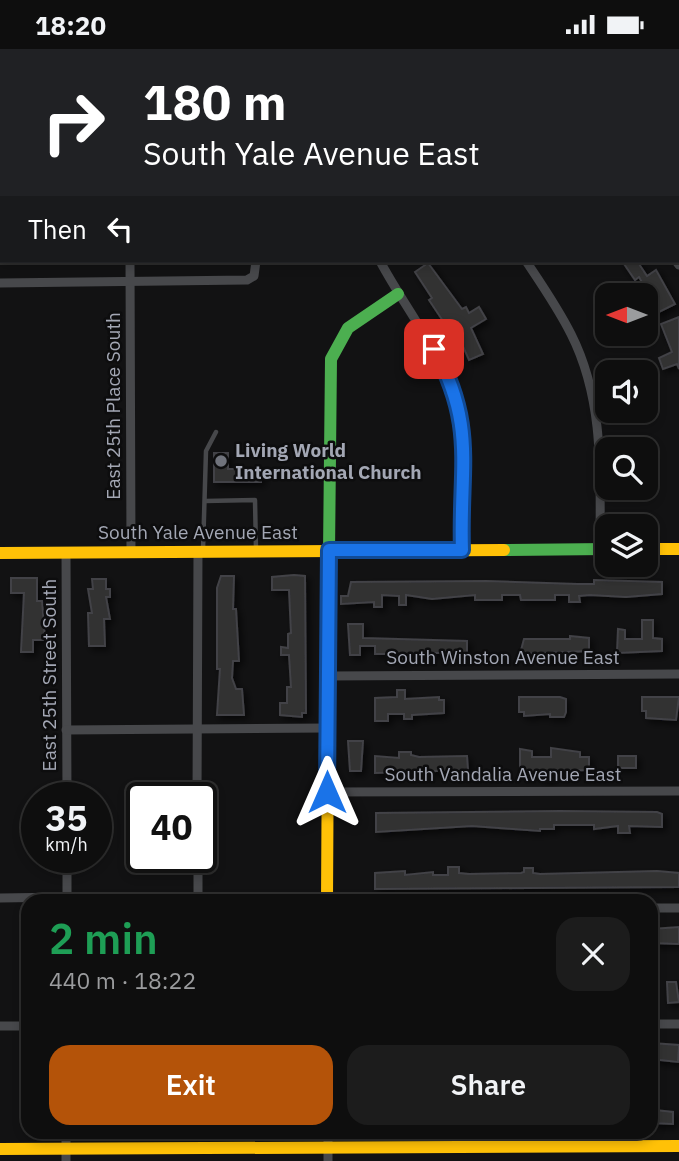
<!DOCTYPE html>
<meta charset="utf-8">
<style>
:root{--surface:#0e0e0e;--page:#1c1c1c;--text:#f1f3f6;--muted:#9b9c9e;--line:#2e2e2e;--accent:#b45309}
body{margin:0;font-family:"IBM Plex Sans",sans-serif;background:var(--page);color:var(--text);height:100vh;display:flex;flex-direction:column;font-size:26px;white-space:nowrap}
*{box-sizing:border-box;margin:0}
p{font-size:23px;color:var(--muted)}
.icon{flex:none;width:38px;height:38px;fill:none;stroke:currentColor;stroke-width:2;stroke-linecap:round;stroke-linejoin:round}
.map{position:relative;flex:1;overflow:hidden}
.panel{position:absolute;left:21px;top:845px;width:637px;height:245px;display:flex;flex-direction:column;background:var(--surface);border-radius:21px;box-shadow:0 4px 10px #0003,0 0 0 2px var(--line)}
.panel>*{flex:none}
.banner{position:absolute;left:0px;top:0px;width:679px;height:214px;box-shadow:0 4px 10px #0003,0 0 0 2px var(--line);background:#202124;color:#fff;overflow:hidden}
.needle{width:46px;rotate:270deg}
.controls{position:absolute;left:595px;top:234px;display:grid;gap:14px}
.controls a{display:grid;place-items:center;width:63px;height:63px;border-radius:14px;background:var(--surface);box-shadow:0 4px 10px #0003,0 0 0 2px var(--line);font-size:35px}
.speed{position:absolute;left:21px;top:733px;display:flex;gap:14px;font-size:35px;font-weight:700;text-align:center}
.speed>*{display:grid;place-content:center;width:91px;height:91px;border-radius:50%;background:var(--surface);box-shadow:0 4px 10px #0003,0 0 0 2px var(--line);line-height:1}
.speed small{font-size:18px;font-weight:400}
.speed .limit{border:4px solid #111;border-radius:10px;background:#fff;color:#111}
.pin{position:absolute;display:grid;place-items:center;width:60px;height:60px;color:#fff;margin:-30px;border-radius:14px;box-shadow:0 4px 10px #0006}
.me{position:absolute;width:77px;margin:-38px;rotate:0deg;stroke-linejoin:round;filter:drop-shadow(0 0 5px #0008)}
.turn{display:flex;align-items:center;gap:24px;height:147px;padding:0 28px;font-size:32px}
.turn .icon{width:91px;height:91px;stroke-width:2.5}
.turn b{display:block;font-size:49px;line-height:60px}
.then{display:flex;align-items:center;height:66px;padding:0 28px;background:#0003;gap:14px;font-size:26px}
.round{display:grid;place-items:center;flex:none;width:74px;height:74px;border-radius:21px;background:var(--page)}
.summary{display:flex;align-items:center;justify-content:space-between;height:119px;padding:0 28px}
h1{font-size:42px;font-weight:600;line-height:52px;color:#1e9e55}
.cta{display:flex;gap:14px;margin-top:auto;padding:14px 28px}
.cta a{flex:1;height:80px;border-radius:21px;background:var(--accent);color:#fff;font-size:28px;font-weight:600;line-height:80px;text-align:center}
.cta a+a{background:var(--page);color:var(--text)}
.status{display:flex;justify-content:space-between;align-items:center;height:49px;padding:0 35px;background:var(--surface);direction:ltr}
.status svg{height:19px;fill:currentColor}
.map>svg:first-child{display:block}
.building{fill:#303032;stroke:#424246;stroke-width:2;filter:url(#shadow)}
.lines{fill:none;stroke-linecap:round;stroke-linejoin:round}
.lane{stroke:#47484b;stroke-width:4.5}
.street{stroke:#47484b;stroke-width:9}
.fast{stroke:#4caf50;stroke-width:12}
.slow{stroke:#ffc107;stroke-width:12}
.route-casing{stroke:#114b97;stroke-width:18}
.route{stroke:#1a73e8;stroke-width:12}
.poi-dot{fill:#70737c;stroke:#0d0d0e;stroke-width:2.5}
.labels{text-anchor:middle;stroke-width:5;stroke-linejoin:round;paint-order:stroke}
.street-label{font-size:19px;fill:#a3a7b4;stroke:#0d0d0e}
.poi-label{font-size:19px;font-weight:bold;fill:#a3a7b4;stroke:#0d0d0e;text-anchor:start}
</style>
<div class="status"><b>18:20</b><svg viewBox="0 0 49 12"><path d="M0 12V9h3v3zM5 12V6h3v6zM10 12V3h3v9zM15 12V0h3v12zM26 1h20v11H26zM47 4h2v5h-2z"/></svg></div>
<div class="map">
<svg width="679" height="1112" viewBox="0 0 679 1112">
<defs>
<filter id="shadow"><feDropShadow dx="3.5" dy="3.5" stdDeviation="3.5" flood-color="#0009"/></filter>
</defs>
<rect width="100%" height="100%" fill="#121213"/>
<g class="building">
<polygon points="622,212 637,212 647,227 656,221 675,255 655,265 649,253 652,251 639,228 635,231"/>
<polygon points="428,214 462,260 466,258 469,264 479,258 486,270 471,279 483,305 469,311 458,286 455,288 449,281 429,251 432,249 415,223"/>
<polygon points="679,268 679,320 677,315 663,320 659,309 672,303 661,275"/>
<polygon points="214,404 228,404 228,420 261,420 261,433 214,433"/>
<polygon points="294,526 305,527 306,664 302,664 302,668 280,666 280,654 287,654 287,638 291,638 289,606 281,606 281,598 288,599 288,585 291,584 289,541 272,541 272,528"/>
<polygon points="221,527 234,527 233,560 236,560 239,612 233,612 232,629 236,640 242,640 244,666 217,666 220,620 217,620 217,539"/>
<polygon points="11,529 37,529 37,552 42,552 45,591 33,591 33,603 21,603 24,544 11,544"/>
<polygon points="92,530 106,530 106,540 110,540 110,548 106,548 110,570 104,570 105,597 89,597 88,564 92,564 88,540 93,540"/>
<polygon points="594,531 662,533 662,545 626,548 590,546 579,547 580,553 569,553 569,546 555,546 555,551 521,551 520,546 502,546 502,551 475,551 475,546 432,550 406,546 406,556 399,556 399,547 382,546 382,558 374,558 374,553 341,555 341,547 348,547 351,533 486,532 577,535 594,535"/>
<polygon points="642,571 653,571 653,589 662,590 662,602 617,604 618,580 625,581 625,590 642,590"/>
<polygon points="348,575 363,575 363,589 467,592 467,603 405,605 405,613 397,613 397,605 375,605 375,597 360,597 360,606 350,606"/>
<polygon points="570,587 589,589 589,602 520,605 524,590 570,590"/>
<polygon points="397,641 405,641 405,650 439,648 439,651 444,651 444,664 412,666 412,670 404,670 404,665 388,665 388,672 375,672 375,649 397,648"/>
<polygon points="519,648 560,648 566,650 566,663 564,668 550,668 550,665 524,667 524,663 519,663"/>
<polygon points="642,648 679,648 676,671 646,669 646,662 642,662"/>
<polygon points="348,692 363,692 361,722 350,722"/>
<polygon points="551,699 580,703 580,708 589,708 589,721 552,722 552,731 543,731 543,724 520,724 520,700 532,702 532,708 551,708"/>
<polygon points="399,703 411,703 411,706 419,708 467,707 468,721 375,724 375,707 399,709"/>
<rect x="618" y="707" width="18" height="12"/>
<polygon points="560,762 657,763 662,765 662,778 629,777 630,784 618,784 618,777 594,780 594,776 554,776 554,780 540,780 540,782 472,777 376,783 376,764"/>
<polygon points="448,818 459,818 459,824 469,825 521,824 524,823 524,819 533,819 533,824 540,825 657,822 679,824 679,838 375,840 375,824 405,822 405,826 433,823 433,826 448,826"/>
<polygon points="679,878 679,895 651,894 652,880"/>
<polygon points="667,933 676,933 679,953 668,954"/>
<polygon points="651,994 679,996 678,1013 651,1010"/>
<polygon points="655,1061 673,1063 673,1075 651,1074 651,1063"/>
</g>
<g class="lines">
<g class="lane">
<polyline points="205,452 255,451 256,501"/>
<polyline points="203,501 206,402 216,383"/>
</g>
<g class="street">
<polyline points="129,0 129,2"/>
<polyline points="326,0 326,2"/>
<polyline points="452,0 452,2"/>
<polyline points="577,0 577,2"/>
<polyline points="255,2 255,0"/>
<polyline points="130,212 131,503"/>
<path d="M380,212c30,56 74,106 84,171 5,39 -3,79 -2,118"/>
<path d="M526,212c16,24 32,47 45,73 34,67 29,142 29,215"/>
<polyline points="676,212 679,216"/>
<polyline points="0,234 247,231 254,227 256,212"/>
<polyline points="66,503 67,749"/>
<polyline points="327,627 679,625"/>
<polyline points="66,681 327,679"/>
<polyline points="327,743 679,742"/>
<polyline points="197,749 198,502"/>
<polyline points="67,808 67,852"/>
<polyline points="198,808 198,852"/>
<polyline points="0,849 67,848"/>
<polyline points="651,859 679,859"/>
<polyline points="651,975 679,975"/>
<polyline points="0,977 28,977"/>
<polyline points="328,1083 328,1112"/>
<polyline points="66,1112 66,1083"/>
</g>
<g class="fast">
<polyline points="504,501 607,500"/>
<polyline points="329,504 331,310 348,279 398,245"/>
</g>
<g class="slow">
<polyline points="646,500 679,500"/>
<polyline points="0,504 504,501"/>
<polyline points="327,852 329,504"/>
<polyline points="0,1100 679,1097"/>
</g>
</g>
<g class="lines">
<defs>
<path id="route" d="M327,743l2,-242h133c-3,-81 15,-124 -28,-201"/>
</defs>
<use href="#route" class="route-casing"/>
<use href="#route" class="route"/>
</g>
<circle class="poi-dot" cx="221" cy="412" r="7"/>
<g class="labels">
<g class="street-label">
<text transform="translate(113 357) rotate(-90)" y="7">East 25th Place South</text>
<text x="198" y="490">South Yale Avenue East</text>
<text x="503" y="615">South Winston Avenue East</text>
<text transform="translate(49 626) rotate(-90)" y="7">East 25th Street South</text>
<text x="503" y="732">South Vandalia Avenue East</text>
</g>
<g class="poi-label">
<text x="235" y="408">Living World<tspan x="235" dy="22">International Church</tspan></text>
</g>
</g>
</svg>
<div class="controls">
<a><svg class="needle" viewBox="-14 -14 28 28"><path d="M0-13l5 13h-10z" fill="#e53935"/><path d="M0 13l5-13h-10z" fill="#9b9c9e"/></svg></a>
<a><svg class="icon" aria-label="sound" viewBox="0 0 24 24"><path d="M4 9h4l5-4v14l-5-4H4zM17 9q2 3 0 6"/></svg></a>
<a><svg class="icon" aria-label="search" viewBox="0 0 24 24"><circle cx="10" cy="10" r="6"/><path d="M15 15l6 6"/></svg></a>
<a><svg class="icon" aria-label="layers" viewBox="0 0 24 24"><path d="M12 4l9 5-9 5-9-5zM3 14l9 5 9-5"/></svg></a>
</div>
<div class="speed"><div>35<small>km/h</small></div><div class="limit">40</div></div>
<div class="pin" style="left:434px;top:300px;background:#d93025"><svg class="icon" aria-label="arrive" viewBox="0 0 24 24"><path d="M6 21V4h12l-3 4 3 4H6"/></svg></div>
<svg class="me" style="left:327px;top:743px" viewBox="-20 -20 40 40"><path d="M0-17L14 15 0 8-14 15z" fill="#1a73e8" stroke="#fff" stroke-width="4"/></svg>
<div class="banner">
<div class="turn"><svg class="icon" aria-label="right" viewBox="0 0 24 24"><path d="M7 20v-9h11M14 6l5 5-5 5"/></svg><div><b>180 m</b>South Yale Avenue East</div></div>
<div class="then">Then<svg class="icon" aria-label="left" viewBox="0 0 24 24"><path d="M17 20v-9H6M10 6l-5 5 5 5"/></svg></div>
</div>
<section class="panel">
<div class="summary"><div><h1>2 min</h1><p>440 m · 18:22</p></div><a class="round"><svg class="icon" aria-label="close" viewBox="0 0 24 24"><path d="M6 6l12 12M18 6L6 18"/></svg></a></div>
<div class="cta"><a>Exit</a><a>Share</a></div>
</section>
</div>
